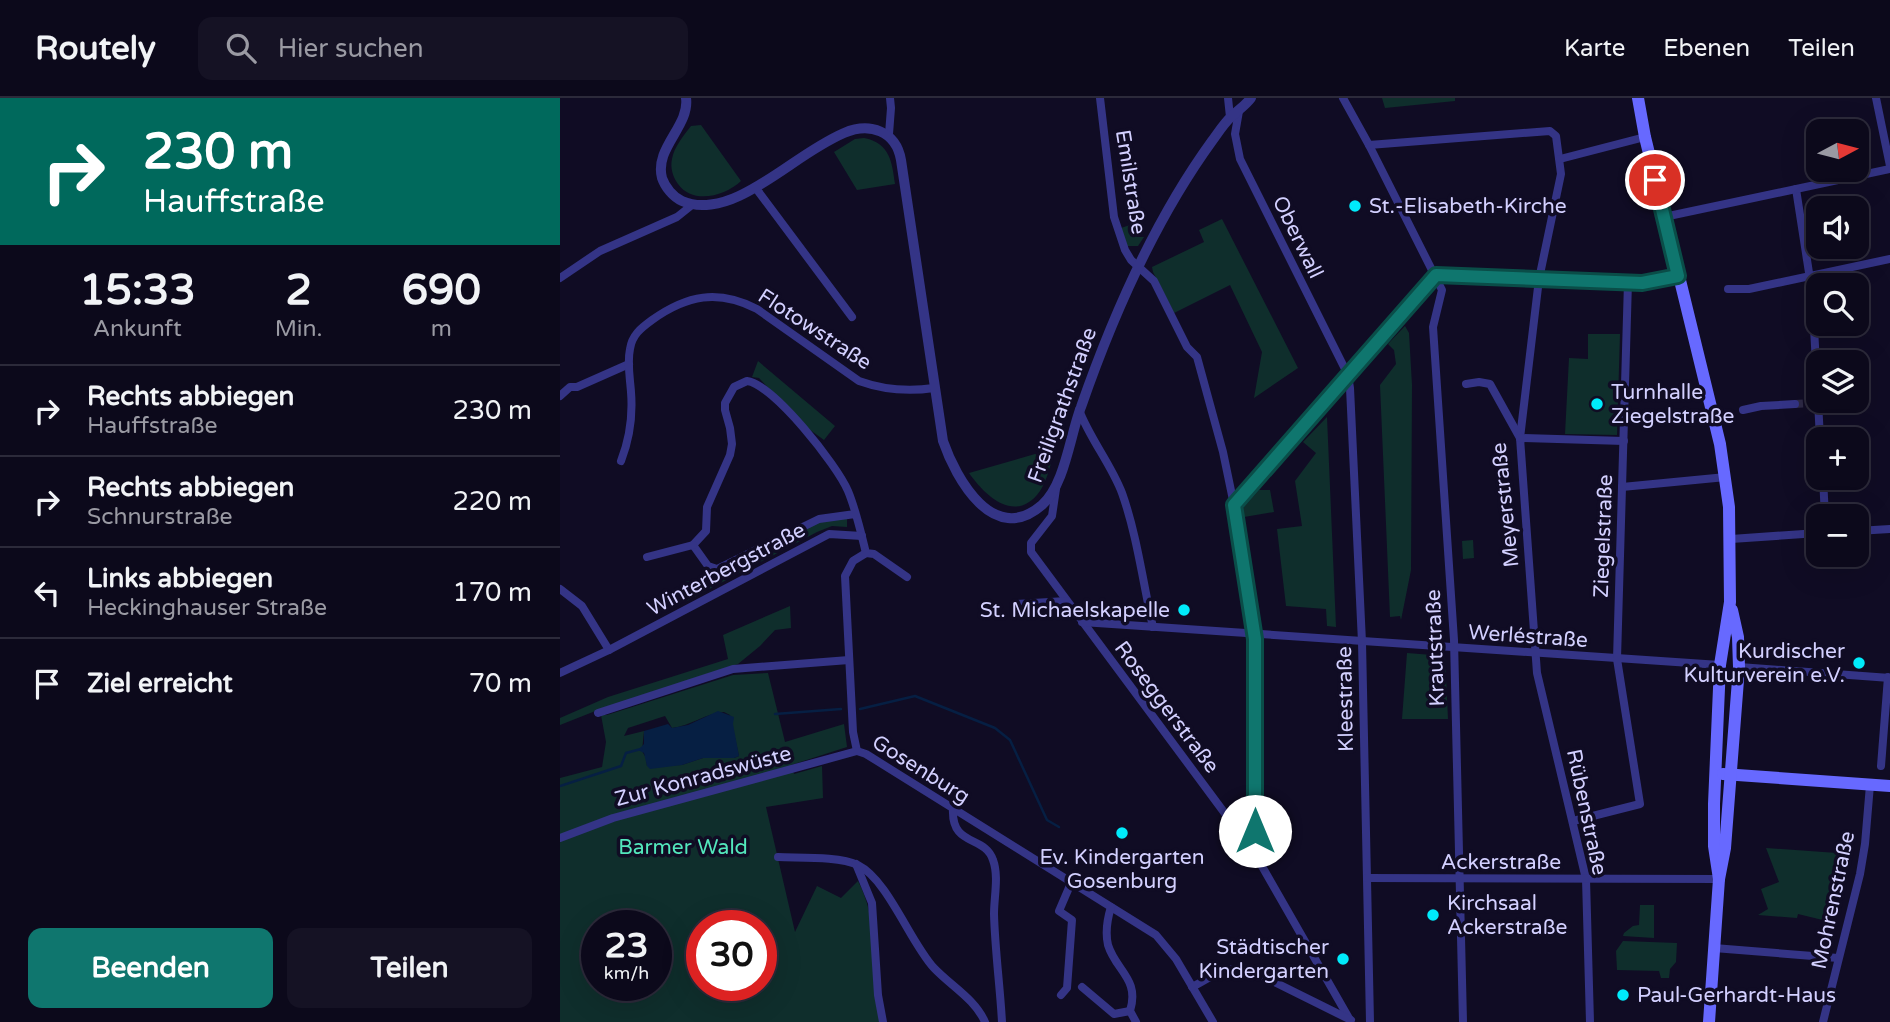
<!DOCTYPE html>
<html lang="de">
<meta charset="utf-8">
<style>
:root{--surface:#0c091b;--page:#151224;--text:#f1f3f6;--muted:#9a9aa3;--line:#2c2a3a;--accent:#0f766e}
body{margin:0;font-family:"Varela Round",sans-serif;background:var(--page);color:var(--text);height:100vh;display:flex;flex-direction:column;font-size:26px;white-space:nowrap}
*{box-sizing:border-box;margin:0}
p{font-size:23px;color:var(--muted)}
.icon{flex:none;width:38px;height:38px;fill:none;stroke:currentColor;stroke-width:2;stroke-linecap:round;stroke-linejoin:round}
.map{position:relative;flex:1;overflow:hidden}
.drawer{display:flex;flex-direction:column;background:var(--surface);width:560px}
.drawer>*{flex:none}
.hud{background:#00695c;color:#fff;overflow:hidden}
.needle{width:46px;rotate:83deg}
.controls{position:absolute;left:1246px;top:21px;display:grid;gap:14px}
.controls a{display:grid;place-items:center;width:63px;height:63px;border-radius:14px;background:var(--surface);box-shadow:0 7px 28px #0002,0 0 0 2px var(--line);font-size:35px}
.speed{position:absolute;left:21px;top:812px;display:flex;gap:14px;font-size:35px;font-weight:700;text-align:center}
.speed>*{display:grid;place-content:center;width:91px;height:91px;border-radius:50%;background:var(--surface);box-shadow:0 7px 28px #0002,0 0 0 2px var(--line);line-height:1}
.speed small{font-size:18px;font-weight:400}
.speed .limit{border:10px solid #d22;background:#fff;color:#111}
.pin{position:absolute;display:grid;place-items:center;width:60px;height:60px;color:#fff;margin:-30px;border:4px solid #fff;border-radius:50%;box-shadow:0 2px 7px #0007}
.me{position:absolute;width:77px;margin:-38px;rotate:0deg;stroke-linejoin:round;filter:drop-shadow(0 0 5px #0008)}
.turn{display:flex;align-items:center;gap:24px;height:147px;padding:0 28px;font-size:32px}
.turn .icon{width:91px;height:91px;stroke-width:2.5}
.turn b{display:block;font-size:49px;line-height:60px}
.eta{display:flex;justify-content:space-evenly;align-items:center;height:119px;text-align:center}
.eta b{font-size:42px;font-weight:700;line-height:49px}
.cta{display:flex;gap:14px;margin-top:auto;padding:14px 28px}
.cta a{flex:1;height:80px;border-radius:14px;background:var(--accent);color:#fff;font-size:28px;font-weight:700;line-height:80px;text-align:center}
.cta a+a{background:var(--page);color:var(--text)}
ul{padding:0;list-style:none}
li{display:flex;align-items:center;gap:21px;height:91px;padding:0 28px;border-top:2px solid var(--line)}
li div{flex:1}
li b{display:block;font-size:26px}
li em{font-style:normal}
header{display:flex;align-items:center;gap:42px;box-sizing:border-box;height:98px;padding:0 35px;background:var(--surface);border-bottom:2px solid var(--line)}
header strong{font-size:33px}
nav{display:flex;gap:38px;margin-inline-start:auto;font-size:24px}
.search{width:490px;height:63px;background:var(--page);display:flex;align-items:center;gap:18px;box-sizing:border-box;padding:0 24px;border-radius:14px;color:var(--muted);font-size:26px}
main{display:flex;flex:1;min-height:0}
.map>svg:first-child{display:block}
.green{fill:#0f2e2c;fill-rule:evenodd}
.water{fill:#061f43}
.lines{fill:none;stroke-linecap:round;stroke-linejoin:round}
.stream{stroke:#061f43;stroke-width:2.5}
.minor-tunnel{stroke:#2d2945;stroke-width:8;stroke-dasharray:8 4;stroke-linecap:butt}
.minor{stroke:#343486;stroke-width:8}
.tertiary{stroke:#343486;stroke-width:10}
.secondary{stroke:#6769ff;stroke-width:12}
.route-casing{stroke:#0a4d48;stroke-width:18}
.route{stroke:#0f766e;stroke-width:12}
.poi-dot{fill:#00ebfb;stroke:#100c24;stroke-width:2.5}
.labels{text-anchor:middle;stroke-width:7;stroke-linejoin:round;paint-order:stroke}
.street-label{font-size:21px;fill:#d3d0ff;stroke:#100c24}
.poi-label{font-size:21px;fill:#d3d0ff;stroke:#100c24;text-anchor:start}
.park-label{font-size:21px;fill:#53e7bc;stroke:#100c24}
</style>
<header>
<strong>Routely</strong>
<div class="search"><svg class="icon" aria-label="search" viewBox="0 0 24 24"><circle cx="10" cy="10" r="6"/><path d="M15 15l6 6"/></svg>Hier suchen</div>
<nav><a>Karte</a><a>Ebenen</a><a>Teilen</a></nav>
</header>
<main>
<section class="drawer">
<div class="hud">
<div class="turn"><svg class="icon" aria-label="right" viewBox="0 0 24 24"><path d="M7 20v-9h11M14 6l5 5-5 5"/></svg><div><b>230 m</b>Hauffstraße</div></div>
</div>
<div class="eta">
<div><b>15:33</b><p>Ankunft</p></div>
<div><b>2</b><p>Min.</p></div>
<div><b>690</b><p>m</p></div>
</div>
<ul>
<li><svg class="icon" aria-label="right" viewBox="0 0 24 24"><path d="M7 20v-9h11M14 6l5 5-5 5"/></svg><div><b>Rechts abbiegen</b><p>Hauffstraße</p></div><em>230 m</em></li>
<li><svg class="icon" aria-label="right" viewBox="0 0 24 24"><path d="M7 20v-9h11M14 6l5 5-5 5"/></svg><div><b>Rechts abbiegen</b><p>Schnurstraße</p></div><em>220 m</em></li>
<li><svg class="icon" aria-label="left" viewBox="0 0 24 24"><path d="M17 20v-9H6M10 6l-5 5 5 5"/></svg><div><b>Links abbiegen</b><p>Heckinghauser Straße</p></div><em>170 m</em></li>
<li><svg class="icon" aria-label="arrive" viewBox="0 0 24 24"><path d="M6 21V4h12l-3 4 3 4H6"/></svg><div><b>Ziel erreicht</b></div><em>70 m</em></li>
</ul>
<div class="cta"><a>Beenden</a><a>Teilen</a></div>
</section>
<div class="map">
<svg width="1330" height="924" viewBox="0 0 1330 924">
<rect width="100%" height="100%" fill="#100c24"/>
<g class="green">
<polygon points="822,0 895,0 895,3 825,10"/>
<path d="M141,27l40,56c-16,15 -48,24 -63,3 -5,-7 -8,-16 -6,-25 2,-12 12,-24 19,-33z"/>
<path d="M304,40c26,5 28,24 31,46l-38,6 -23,-38 21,-13z"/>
<polygon points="662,121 738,270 694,300 702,254 670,187 614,215 593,174 592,169 644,144 639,132"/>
<polygon points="570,127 577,139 584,139 578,148 567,148 561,130"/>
<polygon points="845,228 849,235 852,287 851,472 841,522 840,518 830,519 820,287 836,266 834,252 828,246"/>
<polygon points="1028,236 1060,236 1057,337 1005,336 1009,260 1028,261"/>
<polygon points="198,263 275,328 264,342 246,329 199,280 192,279"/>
<polygon points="767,319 776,529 767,528 766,511 726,508 717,431 742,428 735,383 756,355 743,344"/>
<path d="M475,356l17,6c-3,10 -6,22 -12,31 -24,34 -55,5 -71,-18z"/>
<polygon points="699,392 710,392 714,414 684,419 683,410"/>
<polygon points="281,420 287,421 287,429 272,428 257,434 125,504 121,485 142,480 256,425"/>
<polygon points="913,442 914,460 903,461 902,443"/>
<polygon points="230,508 231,530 215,532 200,548 178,566 43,610 0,627 0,620 48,599 168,561 163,537"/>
<polygon points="847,555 885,558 888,621 842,621"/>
<path d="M208,575l17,69 59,-18 3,23 -56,18 3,9 28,-8 1,32 -57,9 29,125 22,-46 24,12 17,-17c20,37 19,99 23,141h-321v-244l42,-11 4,-25 -5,-27h6l126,-40zM164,614l6,3 9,41 -5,2h-31l-21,7 -35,1 -1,-8 -4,-7 2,-20 -20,5 4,-8 37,-12 7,12c19,-2 33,-15 52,-16zM37,828h59v59h-59zM142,828h59v59h-59z"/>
<polygon points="1206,750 1291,756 1275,825 1238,816 1237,820 1198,817 1208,811 1201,791 1219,784"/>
<polygon points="1080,807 1094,807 1094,840 1063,838 1064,835 1073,828 1079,827"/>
<polygon points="1063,843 1117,845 1116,864 1110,871 1109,880 1101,880 1099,873 1057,872 1056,853"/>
</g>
<polygon class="water" points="158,613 174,619 173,626 179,658 174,660 143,660 122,667 90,671 87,668 84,655 78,652 84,646 84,633 108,626 112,630 128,627"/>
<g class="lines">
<g class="stream">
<polyline points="300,611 355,598 435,630 450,642 487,722 499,729"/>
<polyline points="215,616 281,611"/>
<polyline points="0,688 61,668 66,655 81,651"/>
</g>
<polyline class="minor-tunnel" points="1235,306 1250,305"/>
<g class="minor">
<polyline points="540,0 554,119 565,152 571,162 594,183 627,249 637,259 663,354 674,407 695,541 695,756"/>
<polyline points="668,0 670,19"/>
<polyline points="783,0 809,47 882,192 873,229 894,542 903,924"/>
<polyline points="1316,0 1330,68"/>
<polyline points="679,13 675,36 680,61 788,277 790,290 802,544 810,924"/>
<polyline points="329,36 331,10 330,0"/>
<polyline points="809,47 990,33 996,38 1001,76 979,181 960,340"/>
<polyline points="1000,61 1085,39"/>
<polyline points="195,89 292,219"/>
<polyline points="1236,91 1252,194 1258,302"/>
<polyline points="1104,119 1330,71"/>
<polyline points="876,177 1082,185 1118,178"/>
<polyline points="0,180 40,153 117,119 132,107"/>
<polyline points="1168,191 1189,191 1330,161"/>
<polyline points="906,286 919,284 930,286 960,340 977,575 1026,781 1030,924"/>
<polyline points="0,298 10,289 17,289 69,266"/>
<polyline points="1258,303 1260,341"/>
<path d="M519,312c11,29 32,54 43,83 15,42 21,90 31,134"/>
<polyline points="1183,312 1201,308 1235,306"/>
<polyline points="1154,319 1168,315"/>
<polyline points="960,340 1064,343"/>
<path d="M61,363c9,-23 12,-44 10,-69 -1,-14 -4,-29 -1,-43 2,-14 11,-21 22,-29 35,-25 66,-31 105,-11l102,72c25,9 48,11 75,7"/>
<polyline points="1263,380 1265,418"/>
<polyline points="1062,389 1166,379"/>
<polyline points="496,391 492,418 471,445 471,454 695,756 790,922"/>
<polyline points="674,407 876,177"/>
<path d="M295,416l-36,5 -102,50 -9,-3 -15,-21 13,-14 1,-24 23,-52 2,-11 -2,-16 -5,-18v-7l9,-16 13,-6c26,3 90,84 101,110 8,19 13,42 18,62l8,1 33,23"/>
<polyline points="1297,433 1330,431"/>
<polyline points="1171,441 1258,435"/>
<polyline points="87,459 133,447"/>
<polyline points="0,491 22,508 49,552"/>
<polyline points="456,506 506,503"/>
<polyline points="522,524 1160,567"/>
<polyline points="1179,569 1330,580"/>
<polyline points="0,575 49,552 269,436 302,438"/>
<polyline points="38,615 173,571 289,562"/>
<polyline points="297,653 306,656 596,837 616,861 653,924"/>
<polyline points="297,653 293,634 285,478 293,463 306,455"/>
<polyline points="1321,668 1328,579"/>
<path d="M393,711c-2,38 32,26 40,51 6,16 1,37 1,54 1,36 6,72 8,108"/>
<polyline points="1013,723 1080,706 1057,561 1068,184"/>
<polyline points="0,740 53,720 297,653"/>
<path d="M218,759c22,1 61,-1 80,8 30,15 52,77 76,103 17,18 41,31 51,54"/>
<polyline points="296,766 312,805 318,897 323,924"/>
<polyline points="807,780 1159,781"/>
<path d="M551,809c-4,13 -6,25 -3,38 8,26 32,34 22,66l6,11"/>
<polyline points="1154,850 1278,860"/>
<polyline points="522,889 554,916 570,913"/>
<path d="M632,889c19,-10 34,-21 56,-18l103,51"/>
<polyline points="501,897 507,890 512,822 499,813 511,785"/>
<polyline points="1263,924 1300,776 1305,746 1310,687"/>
</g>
<path class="tertiary" d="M126,0c4,28 -32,50 -24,80 3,9 11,19 20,23 18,8 40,3 57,-5 37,-17 68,-47 105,-63 26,-11 52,-2 57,27l42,281c13,38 51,106 99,64 23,-20 28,-70 39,-98 32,-92 73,-186 131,-266 6,-8 12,-18 20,-25 6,-6 13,-10 19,-18"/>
<g class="secondary">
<polyline points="1078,0 1085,39 1160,346 1169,409 1170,504 1160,567 1154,706 1154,748 1159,781"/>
<polyline points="1163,676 1330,688"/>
<polyline points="1149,924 1159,781 1165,750 1179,569 1178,539 1172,512"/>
</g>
</g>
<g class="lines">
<defs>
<polyline id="route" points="695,733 695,541 674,407 876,177 1082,185 1118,178 1095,82"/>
</defs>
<use href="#route" class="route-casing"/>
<use href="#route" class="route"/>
</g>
<g class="poi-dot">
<circle cx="795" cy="108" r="7"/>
<circle cx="1037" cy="306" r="7"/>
<circle cx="624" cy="512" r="7"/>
<circle cx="1299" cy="565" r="7"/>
<circle cx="562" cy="735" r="7"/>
<circle cx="873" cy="817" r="7"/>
<circle cx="783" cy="861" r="7"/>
<circle cx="1063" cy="897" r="7"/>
</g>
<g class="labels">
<g class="street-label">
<text transform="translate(571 84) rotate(81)" y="7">Emilstraße</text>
<text transform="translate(738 139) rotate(64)" y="7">Oberwall</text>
<text transform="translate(255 231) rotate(33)" y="7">Flotowstraße</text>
<text transform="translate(502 307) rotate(-70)" y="7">Freiligrathstraße</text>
<text transform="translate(945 407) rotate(-96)" y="7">Meyerstraße</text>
<text transform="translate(1043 438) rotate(-88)" y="7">Ziegelstraße</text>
<text transform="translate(166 471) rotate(-28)" y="7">Winterbergstraße</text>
<text transform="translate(968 538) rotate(4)" y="7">Werléstraße</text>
<text transform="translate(875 550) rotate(-92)" y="7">Krautstraße</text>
<text transform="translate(785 601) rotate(-91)" y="7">Kleestraße</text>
<text transform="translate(607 609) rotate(53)" y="7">Roseggerstraße</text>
<text transform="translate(361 671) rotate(32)" y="7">Gosenburg</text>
<text transform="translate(143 678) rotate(-15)" y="7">Zur Konradswüste</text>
<text transform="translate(1027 714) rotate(78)" y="7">Rübenstraße</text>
<text x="941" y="771">Ackerstraße</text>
<text transform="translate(1273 802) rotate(-78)" y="7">Mohrenstraße</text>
</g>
<g class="poi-label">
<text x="809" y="115">St.-Elisabeth-Kirche</text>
<text x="1051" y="301">Turnhalle<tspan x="1051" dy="24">Ziegelstraße</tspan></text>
<text x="610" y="519" text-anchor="end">St. Michaelskapelle</text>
<text x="1285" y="560" text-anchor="end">Kurdischer<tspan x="1285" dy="24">Kulturverein e.V.</tspan></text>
<text x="562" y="766" text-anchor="middle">Ev. Kindergarten<tspan x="562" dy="24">Gosenburg</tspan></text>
<text x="887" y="812">Kirchsaal<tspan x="887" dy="24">Ackerstraße</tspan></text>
<text x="769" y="856" text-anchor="end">Städtischer<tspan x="769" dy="24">Kindergarten</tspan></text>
<text x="1077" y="904">Paul-Gerhardt-Haus</text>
</g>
<g class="park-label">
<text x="123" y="756">Barmer Wald</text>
</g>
</g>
</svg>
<div class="controls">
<a><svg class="needle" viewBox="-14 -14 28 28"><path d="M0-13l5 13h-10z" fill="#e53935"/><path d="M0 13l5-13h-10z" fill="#9a9aa3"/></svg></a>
<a><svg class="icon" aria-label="sound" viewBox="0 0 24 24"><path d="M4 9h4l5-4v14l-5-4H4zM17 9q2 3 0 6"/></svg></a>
<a><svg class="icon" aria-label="search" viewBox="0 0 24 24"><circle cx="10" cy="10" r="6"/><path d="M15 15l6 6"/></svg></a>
<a><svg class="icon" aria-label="layers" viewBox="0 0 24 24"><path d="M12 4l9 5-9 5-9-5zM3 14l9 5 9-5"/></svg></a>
<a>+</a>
<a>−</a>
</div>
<div class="speed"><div>23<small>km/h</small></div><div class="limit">30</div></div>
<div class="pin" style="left:1095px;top:82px;background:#d93025"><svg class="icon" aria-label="arrive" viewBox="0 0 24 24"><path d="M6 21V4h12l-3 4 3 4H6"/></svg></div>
<svg class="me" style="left:695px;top:733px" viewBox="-20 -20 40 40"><circle r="19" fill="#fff"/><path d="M0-13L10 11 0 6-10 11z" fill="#0f766e"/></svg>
</div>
</main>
